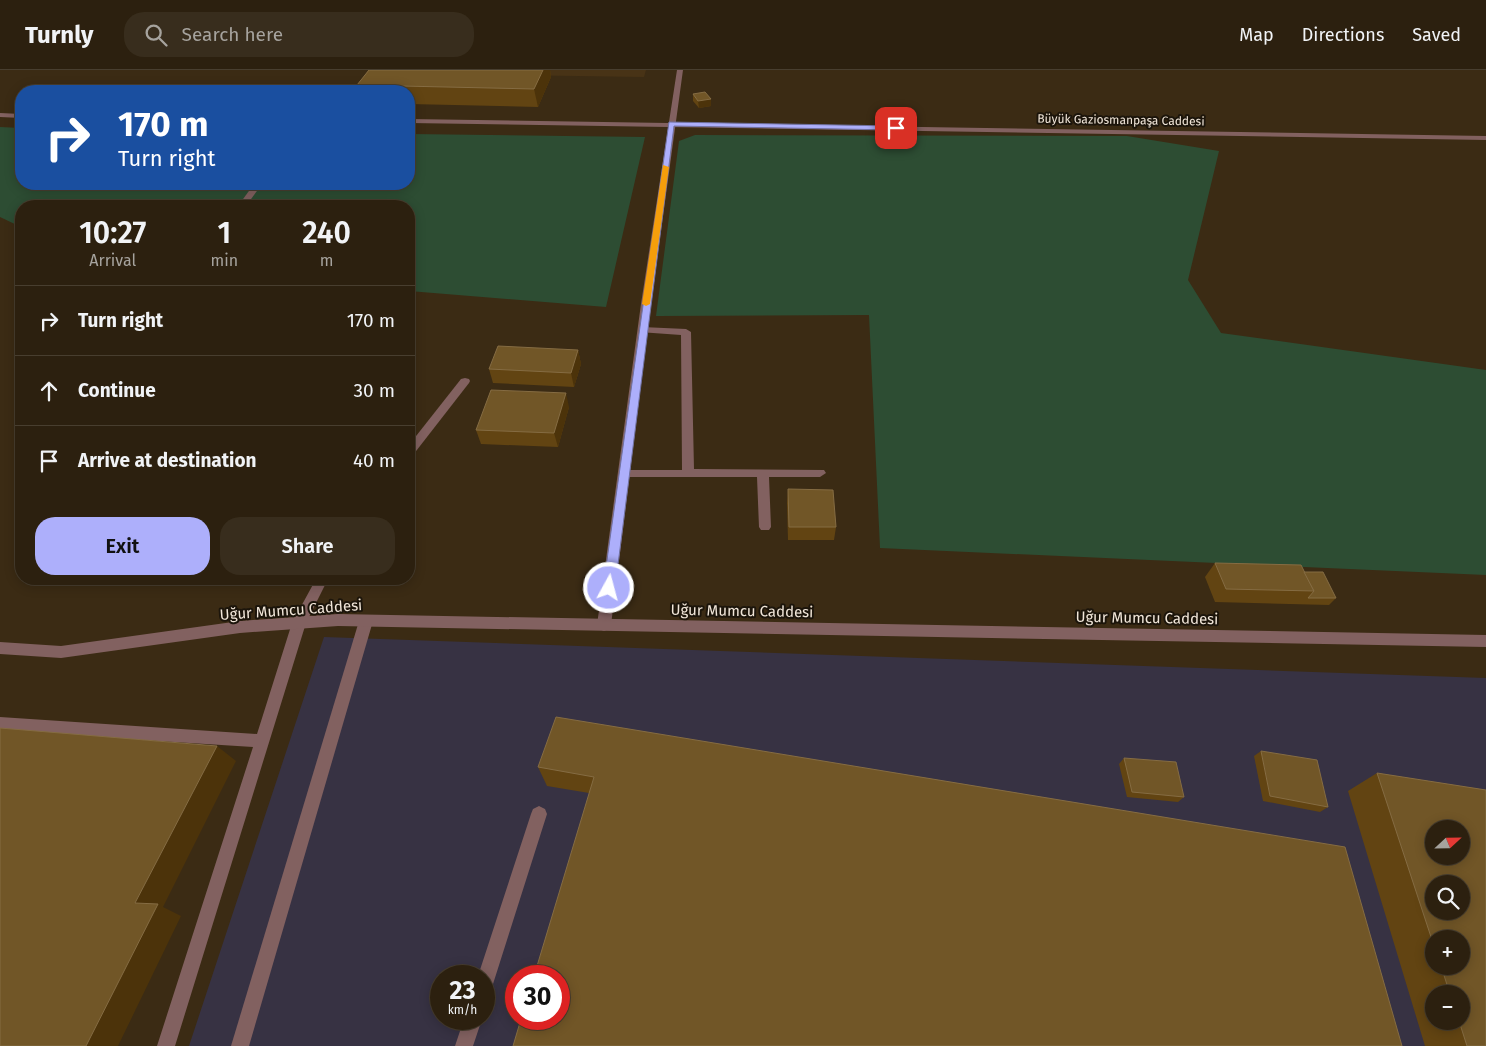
<!DOCTYPE html>
<meta charset="utf-8">
<style>
:root{--surface:#2c200f;--page:#382d1d;--text:#f1f3f6;--muted:#a6a39e;--line:#483e2f;--accent:#adaffb}
body{margin:0;font-family:"Fira Sans",sans-serif;background:var(--page);color:var(--text);height:100vh;display:flex;flex-direction:column;font-size:19px;white-space:nowrap}
*{box-sizing:border-box;margin:0}
p{font-size:16px;color:var(--muted)}
.icon{flex:none;width:28px;height:28px;fill:none;stroke:currentColor;stroke-width:2;stroke-linecap:round;stroke-linejoin:round}
.map{position:relative;flex:1;overflow:hidden}
.side{position:absolute;left:15px;top:130px;width:400px;height:385px;display:flex;flex-direction:column;background:var(--surface);border-radius:20px;box-shadow:0 2px 12px #0003,0 0 0 1px var(--line)}
.side>*{flex:none}
.hud{position:absolute;left:15px;top:15px;width:400px;height:105px;border-radius:20px;box-shadow:0 2px 12px #0003,0 0 0 1px var(--line);background:#1a4fa0;color:#fff;overflow:hidden}
.needle{width:32px;rotate:68deg}
.tools{position:absolute;left:1425px;top:750px;display:grid;gap:10px}
.tools a{display:grid;place-items:center;width:45px;height:45px;border-radius:50%;background:var(--surface);box-shadow:0 2px 12px #0003,0 0 0 1px var(--line);font-size:25px}
.speed{position:absolute;left:430px;top:895px;display:flex;gap:10px;font-size:25px;font-weight:700;text-align:center}
.speed>*{display:grid;place-content:center;width:65px;height:65px;border-radius:50%;background:var(--surface);box-shadow:0 2px 12px #0003,0 0 0 1px var(--line);line-height:1}
.speed small{font-size:12px;font-weight:400}
.speed .limit{border:8px solid #d22;background:#fff;color:#111}
.pin{position:absolute;display:grid;place-items:center;width:42px;height:42px;color:#fff;margin:-21px;border-radius:10px;box-shadow:0 2px 8px #0006}
.me{position:absolute;width:55px;margin:-28px;rotate:7deg;stroke-linejoin:round;filter:drop-shadow(0 0 4px #0008)}
.turn{display:flex;align-items:center;gap:18px;height:105px;padding:0 20px;font-size:22px}
.turn .icon{width:65px;height:65px;stroke-width:2.5}
.turn b{display:block;font-size:35px;line-height:42px}
.eta{display:flex;justify-content:space-evenly;align-items:center;height:85px;text-align:center}
.eta b{font-size:30px;font-weight:600;line-height:35px}
.button{display:flex;gap:10px;margin-top:auto;padding:10px 20px}
.button a{flex:1;height:58px;border-radius:20px;background:var(--accent);color:#111;font-size:20px;font-weight:600;line-height:58px;text-align:center}
.button a+a{background:var(--page);color:var(--text)}
ul{padding:0;list-style:none}
li{display:flex;align-items:center;gap:15px;height:70px;padding:0 20px;border-top:1px solid var(--line)}
li div{flex:1}
li b{display:block;font-size:19px}
li em{font-style:normal}
header{display:flex;align-items:center;gap:30px;box-sizing:border-box;height:70px;padding:0 25px;background:var(--surface);border-bottom:1px solid var(--line)}
header strong{font-size:24px}
nav{display:flex;gap:28px;margin-inline-start:auto;font-size:18px}
.search{width:350px;height:45px;background:var(--page);display:flex;align-items:center;gap:12px;box-sizing:border-box;padding:0 18px;border-radius:20px;color:var(--muted);font-size:19px}
.map>svg:first-child{display:block}
.built{fill:#483316}
.industrial{fill:#373243;fill-rule:evenodd}
.green{fill:#2d4d33}
.lines{fill:none;stroke-linecap:round;stroke-linejoin:round}
.service{fill:#826160;fill-rule:evenodd}
.minor{fill:#826160;fill-rule:evenodd}
.tertiary{fill:#826160;fill-rule:evenodd}
.wall{fill:#624412;fill-rule:evenodd}
.shaded-wall{fill:#4c330a}
.building{fill:#715627;stroke:#856c43;fill-rule:evenodd}
.route{fill:#adaffb;stroke:#7072a3}
.slow{fill:#f59e0b}
.labels{text-anchor:middle;stroke-width:4;stroke-linejoin:round;paint-order:stroke}
.far-street-label{font-size:12px;fill:#f1e6d9;stroke:#1c150b}
.street-label{font-size:15px;fill:#f1e6d9;stroke:#1c150b}
</style>
<header>
<strong>Turnly</strong>
<div class="search"><svg class="icon" aria-label="search" viewBox="0 0 24 24"><circle cx="10" cy="10" r="6"/><path d="M15 15l6 6"/></svg>Search here</div>
<nav><a>Map</a><a>Directions</a><a>Saved</a></nav>
</header>
<div class="map">
<svg width="1486" height="976" viewBox="0 0 1486 976">
<rect width="100%" height="100%" fill="#3b2b14"/>
<polygon class="built" points="368,0 646,0 644,7 366,3"/>
<path class="industrial" d="M324,567l1162,41v368h-1297zM1434,759h27v27h-27zM1434,814h27v27h-27zM1434,869h27v27h-27zM441,906h43v43h-43zM516,906h43v43h-43zM1434,924h27v27h-27z"/>
<g class="green">
<polygon points="0,57 21,58 21,114 409,114 409,64 645,67 606,237 409,221 409,136 21,136 21,157 0,147"/>
<polygon points="695,65 1127,66 1219,81 1188,210 1221,263 1486,300 1486,505 880,478 869,245 656,246 679,71"/>
</g>
<g class="lines">
<g class="service">
<polygon points="254,114 262,114 246,136 238,136"/>
<polygon points="642,257 686,259 691,262 694,399 824,400 826,403 820,407 769,407 771,457 769,460 761,460 759,457 757,407 620,407 618,404 620,401 624,400 682,400 681,265 639,262 639,258"/>
<polygon points="465,308 469,309 470,311 469,313 413,385 409,386 409,375 461,309"/>
<polygon points="316,509 328,509 306,553 175,976 157,976 253,677 0,661 0,647 257,664 292,553"/>
<polygon points="366,545 371,547 373,551 249,976 231,976 359,551 361,547"/>
<polygon points="539,736 545,739 547,744 493,914 490,920 484,923 484,906 478,906 531,744 533,739"/>
<polygon points="464,949 482,949 473,976 455,976"/>
</g>
<polygon class="minor" points="677,0 683,0 651,234 611,555 609,559 604,561 599,559 597,555 641,234"/>
<g class="tertiary">
<polygon points="0,43 21,44 21,48 0,47"/>
<polygon points="409,49 1486,66 1486,70 409,53"/>
<polygon points="338,544 1486,565 1486,577 338,556 240,563 61,588 0,584 0,572 61,576 240,551"/>
</g>
</g>
<g class="wall">
<polygon points="369,0 550,0 551,7 538,37 409,34 409,21 359,21 357,15"/>
<polygon points="693,24 711,36 699,38 693,31"/>
<polygon points="578,280 581,294 574,317 493,313 489,299"/>
<polygon points="569,337 558,377 481,374 476,360"/>
<polygon points="788,419 836,457 834,470 788,470 787,433"/>
<polygon points="1215,493 1304,502 1336,528 1329,535 1215,532 1205,507"/>
<polygon points="1261,681 1328,737 1320,742 1263,731 1254,686"/>
<polygon points="1124,688 1184,727 1178,732 1127,727 1119,694"/>
<polygon points="538,697 1345,777 589,723 547,716"/>
<path d="M1377,703l109,17v256h-61l-77,-255zM1434,759h27v27h-27zM1434,814h27v27h-27zM1434,869h27v27h-27zM1434,924h27v27h-27z"/>
</g>
<g class="shaded-wall">
<polygon points="543,0 550,0 551,7 538,37 534,19"/>
<polygon points="711,29 711,36 699,38 698,31"/>
<polygon points="578,280 581,294 574,317 571,303"/>
<polygon points="566,323 569,337 558,377 554,363"/>
<polygon points="217,676 236,691 163,837 181,846 118,976 86,976 135,833"/>
</g>
<g class="building">
<polygon points="369,0 543,0 534,19 357,15"/>
<polygon points="705,22 711,29 698,31 693,24"/>
<polygon points="498,276 578,280 571,303 489,299"/>
<polygon points="491,320 566,323 554,363 476,360"/>
<polygon points="788,419 833,420 836,457 789,457"/>
<polygon points="1215,493 1301,495 1314,521 1226,519"/>
<polygon points="1304,502 1323,502 1336,528 1308,528 1314,521"/>
<polygon points="556,647 1345,777 1402,976 513,976 521,949 559,949 559,906 534,906 594,707 538,697"/>
<polygon points="0,658 217,676 135,833 158,834 86,976 0,976"/>
<polygon points="1261,681 1317,690 1328,737 1270,726"/>
<polygon points="1124,688 1176,692 1184,727 1132,722"/>
<path d="M1377,703l109,17v256h-19l-8,-25h2v-27h-11l-9,-28h20v-27h-27v7zM1434,759h27v27h-27zM1434,814h27v27h-27z"/>
</g>
<polygon class="route" points="669,52 896,56 899,58 896,60 674,56 615,518 613,521 605,521 603,518"/>
<polygon class="slow" points="663,95 669,97 650,234 646,236 642,234"/>
<g class="labels">
<g class="far-street-label">
<text transform="translate(1121 50) rotate(1)" y="4">Büyük Gaziosmanpaşa Caddesi</text>
</g>
<g class="street-label">
<text transform="translate(291 540) rotate(-4)" y="5">Uğur Mumcu Caddesi</text>
<text transform="translate(742 541) rotate(1)" y="5">Uğur Mumcu Caddesi</text>
<text transform="translate(1147 548) rotate(1)" y="5">Uğur Mumcu Caddesi</text>
</g>
</g>
</svg>
<div class="tools">
<a><svg class="needle" viewBox="-14 -14 28 28"><path d="M0-13l5 13h-10z" fill="#e53935"/><path d="M0 13l5-13h-10z" fill="#a6a39e"/></svg></a>
<a><svg class="icon" aria-label="search" viewBox="0 0 24 24"><circle cx="10" cy="10" r="6"/><path d="M15 15l6 6"/></svg></a>
<a>+</a>
<a>−</a>
</div>
<div class="speed"><div>23<small>km/h</small></div><div class="limit">30</div></div>
<div class="pin" style="left:896px;top:58px;background:#d93025"><svg class="icon" aria-label="arrive" viewBox="0 0 24 24"><path d="M6 21V4h12l-3 4 3 4H6"/></svg></div>
<svg class="me" style="left:609px;top:518px" viewBox="-20 -20 40 40"><circle r="17" fill="#adaffb" stroke="#fff" stroke-width="3"/><path d="M0-11L8 9 0 5-8 9z" fill="#fff"/></svg>
<div class="hud">
<div class="turn"><svg class="icon" aria-label="right" viewBox="0 0 24 24"><path d="M7 20v-9h11M14 6l5 5-5 5"/></svg><div><b>170 m</b>Turn right</div></div>
</div>
<section class="side">
<div class="eta">
<div><b>10:27</b><p>Arrival</p></div>
<div><b>1</b><p>min</p></div>
<div><b>240</b><p>m</p></div>
</div>
<ul>
<li><svg class="icon" aria-label="right" viewBox="0 0 24 24"><path d="M7 20v-9h11M14 6l5 5-5 5"/></svg><div><b>Turn right</b></div><em>170 m</em></li>
<li><svg class="icon" aria-label="ahead" viewBox="0 0 24 24"><path d="M12 20V5M6 11l6-6 6 6"/></svg><div><b>Continue</b></div><em>30 m</em></li>
<li><svg class="icon" aria-label="arrive" viewBox="0 0 24 24"><path d="M6 21V4h12l-3 4 3 4H6"/></svg><div><b>Arrive at destination</b></div><em>40 m</em></li>
</ul>
<div class="button"><a>Exit</a><a>Share</a></div>
</section>
</div>
